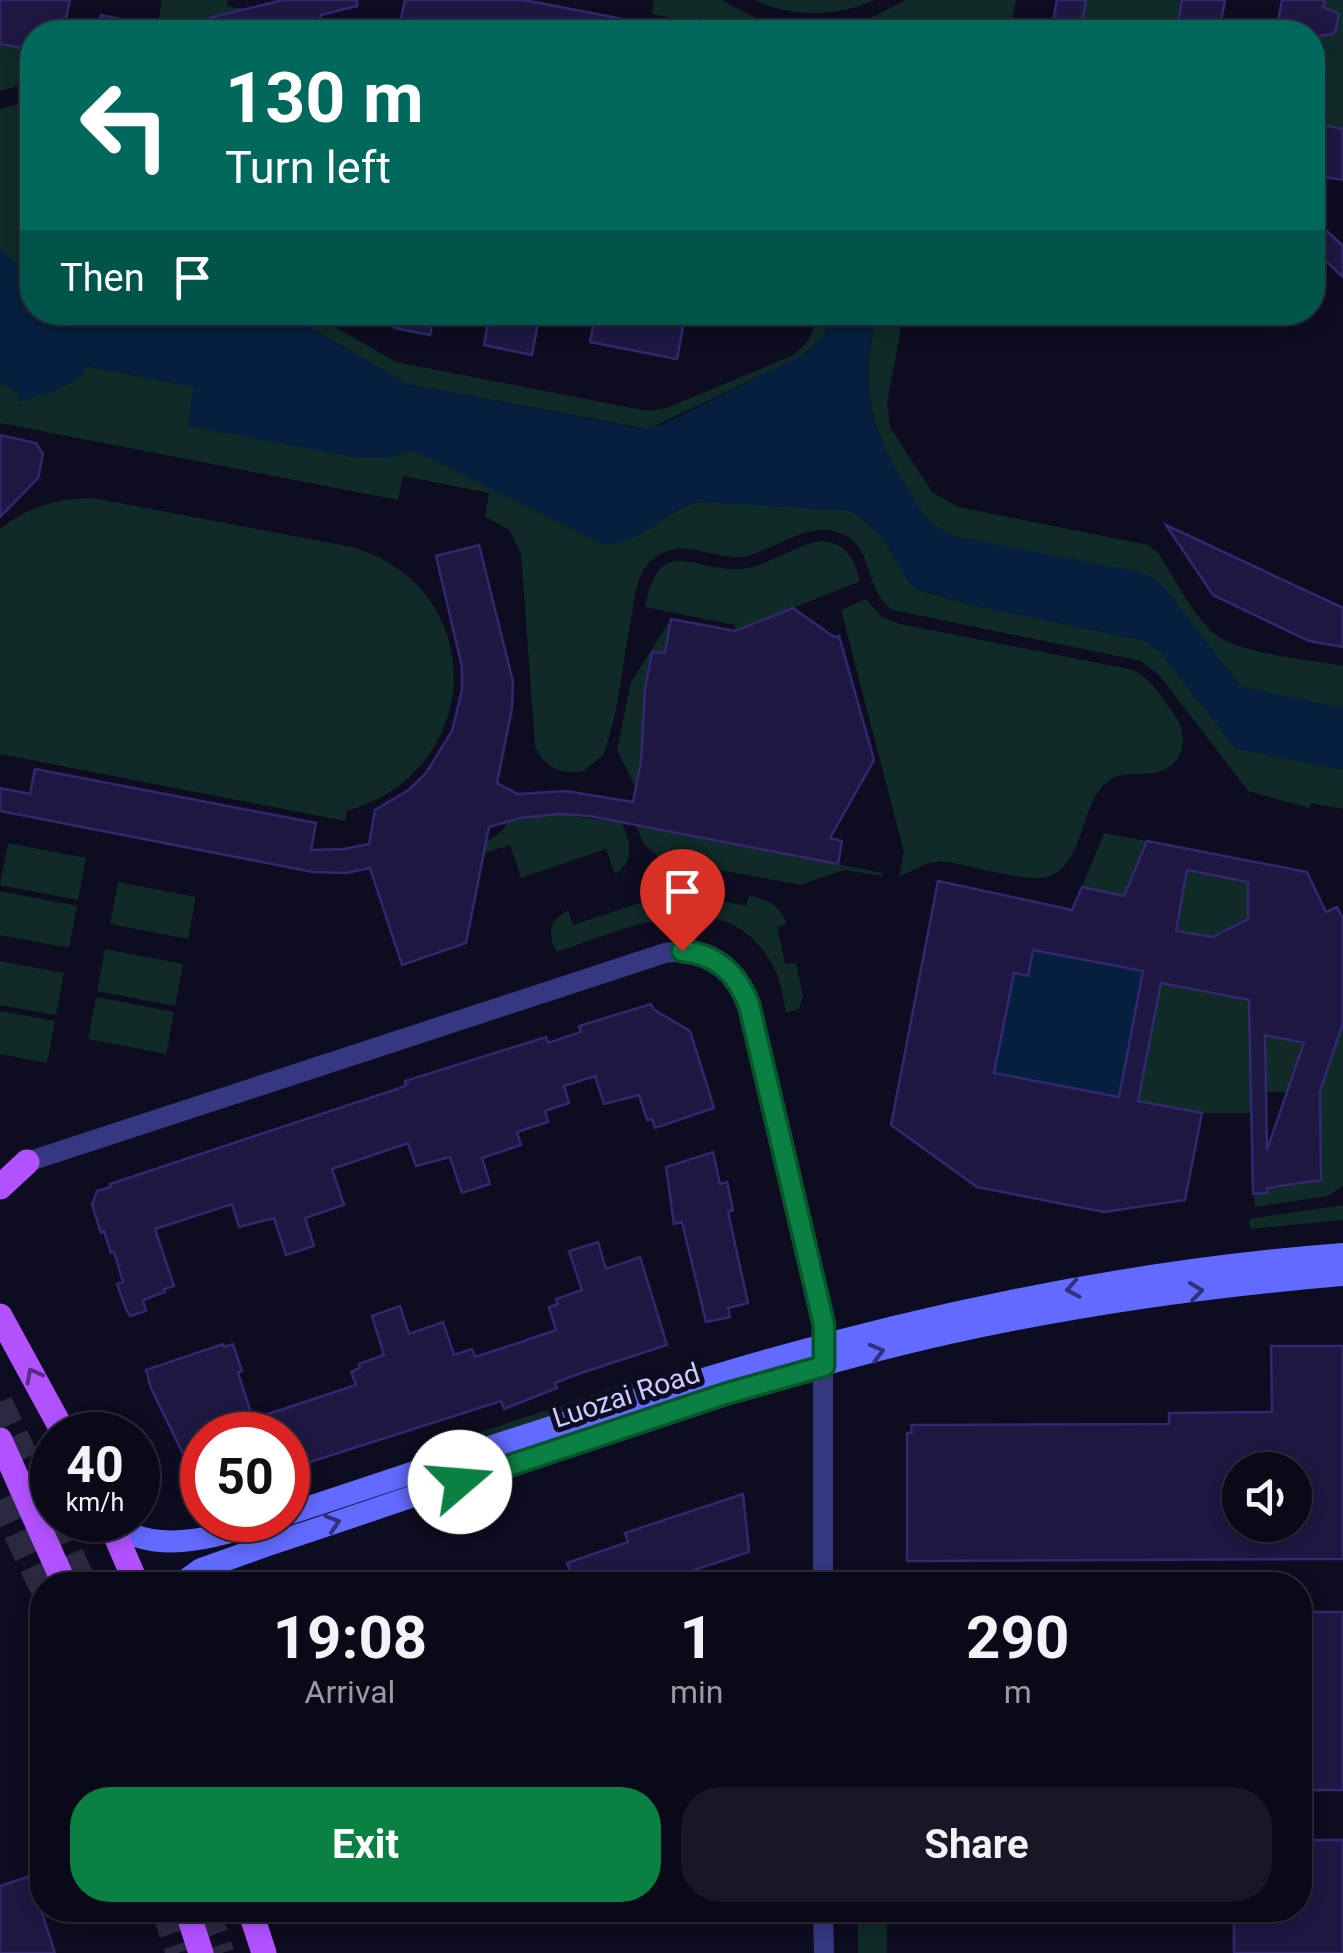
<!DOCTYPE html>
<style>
:root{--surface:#0a0918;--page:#181725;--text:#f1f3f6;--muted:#999aa2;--line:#2a2a37;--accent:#0b8043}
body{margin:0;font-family:Roboto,sans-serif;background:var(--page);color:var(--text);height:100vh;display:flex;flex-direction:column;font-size:38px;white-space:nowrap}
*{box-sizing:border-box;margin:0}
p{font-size:32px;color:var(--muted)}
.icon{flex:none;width:55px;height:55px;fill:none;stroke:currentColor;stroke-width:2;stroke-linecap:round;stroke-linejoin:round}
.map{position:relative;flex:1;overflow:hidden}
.panel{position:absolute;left:30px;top:1572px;width:1282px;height:350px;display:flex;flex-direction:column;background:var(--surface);border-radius:40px;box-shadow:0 5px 15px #0003,0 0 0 2px var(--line)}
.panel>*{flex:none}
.top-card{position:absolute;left:20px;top:20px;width:1305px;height:305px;border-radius:40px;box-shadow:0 5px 15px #0003,0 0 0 2px var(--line);background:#00695c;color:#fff;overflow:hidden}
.tools{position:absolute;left:1222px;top:1452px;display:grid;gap:20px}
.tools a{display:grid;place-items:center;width:90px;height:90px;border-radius:50%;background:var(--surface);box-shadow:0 5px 15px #0003,0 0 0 2px var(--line);font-size:50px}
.speed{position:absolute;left:30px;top:1412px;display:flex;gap:20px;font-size:50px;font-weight:700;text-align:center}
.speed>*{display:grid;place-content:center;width:130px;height:130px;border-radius:50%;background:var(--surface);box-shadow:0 5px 15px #0003,0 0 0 2px var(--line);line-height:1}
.speed small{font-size:25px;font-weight:400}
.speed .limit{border:15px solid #d22;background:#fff;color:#111}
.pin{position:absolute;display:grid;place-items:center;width:85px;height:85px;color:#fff;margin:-102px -42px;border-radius:50% 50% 50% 0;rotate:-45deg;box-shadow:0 0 10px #0007}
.pin .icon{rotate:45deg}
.me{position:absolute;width:110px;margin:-55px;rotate:72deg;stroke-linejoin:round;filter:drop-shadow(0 0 8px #0008)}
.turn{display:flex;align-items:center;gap:35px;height:210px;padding:0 40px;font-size:45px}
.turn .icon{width:130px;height:130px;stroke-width:2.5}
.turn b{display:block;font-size:70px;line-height:85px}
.then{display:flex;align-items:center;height:95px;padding:0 40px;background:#0003;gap:20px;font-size:38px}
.eta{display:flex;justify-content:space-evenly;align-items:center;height:170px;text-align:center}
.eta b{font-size:60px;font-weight:700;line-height:70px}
.button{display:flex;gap:20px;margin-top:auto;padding:20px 40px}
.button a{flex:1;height:115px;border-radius:40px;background:var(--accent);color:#fff;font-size:40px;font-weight:700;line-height:115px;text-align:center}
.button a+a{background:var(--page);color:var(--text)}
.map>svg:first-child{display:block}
.green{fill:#0f2a27}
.water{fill:#071f3e}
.building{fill:#1d1742;stroke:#31286f;stroke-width:2.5;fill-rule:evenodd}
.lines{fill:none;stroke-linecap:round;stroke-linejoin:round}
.trunk-tunnel{stroke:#2b2941;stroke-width:25;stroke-dasharray:25 12;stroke-linecap:butt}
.tertiary{stroke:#353781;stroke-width:20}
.secondary{stroke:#626aff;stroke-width:22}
.primary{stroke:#b252ff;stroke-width:25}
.oneway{stroke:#303279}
.oneway2{stroke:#582c84}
.route-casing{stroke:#07532c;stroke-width:25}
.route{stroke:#0b8043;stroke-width:18}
.labels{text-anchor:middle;stroke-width:10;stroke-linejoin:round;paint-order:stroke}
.street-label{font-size:28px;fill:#cdcbff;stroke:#0e0c20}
</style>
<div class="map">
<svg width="1343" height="1953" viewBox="0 0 1343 1953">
<rect width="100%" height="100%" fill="#0e0c20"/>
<g class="green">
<polygon points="162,0 228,0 227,6 244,9 165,28 157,27"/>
<polygon points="654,0 721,0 760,20 812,29 862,22 906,0 1016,0 1010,32 742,32 716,27 716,20 698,17 697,23 652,14"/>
<path d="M755,0h120c-39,17 -82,18 -120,0z"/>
<polygon points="1086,0 1182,0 1176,32 1080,32"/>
<polygon points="1325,0 1343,0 1343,129 1313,123 1313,64 1319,32 1333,33 1338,16 1320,25"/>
<polygon points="0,44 32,50 32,82 0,91"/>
<polygon points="32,100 32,277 0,250 0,109"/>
<polygon points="286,313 311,313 396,362 647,411 666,408 794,355 809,340 818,313 831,313 824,336 800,357 648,429 407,384"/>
<path d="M877,313h27l-17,90 3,24 42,65 26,15 190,38 10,8c16,24 31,55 52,77 23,24 99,29 133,36v42l-90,-18 -13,-5 -88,-108 -200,-41c-24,-10 -34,-30 -47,-51 -37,-63 -45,-100 -28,-172z"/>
<path d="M85,366l259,50 259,128c44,0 58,-34 97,-42l130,6 24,4 25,21 31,50 8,7 54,15 175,36 14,12 74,95 108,22v39l-32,-6 -2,5 -61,-17 -88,-115 -19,-15 -248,-51c-29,-18 -18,-58 -48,-75 -30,-16 -65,10 -94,20 -27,9 -55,-13 -83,-4 -12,3 -22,13 -27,24 -6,14 -8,31 -10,45 -9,44 -12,94 -28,135l-19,16c-23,4 -40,-3 -49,-25l-14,-193 -11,-22 -25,-15 4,-23 -86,-17 -5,24 -398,-77v-41l18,11 1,9z"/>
<path d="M93,498l259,49c140,41 133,225 -5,264l-2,10 -345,-67v-225c27,-22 59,-31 93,-31z"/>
<path d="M820,541c26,1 34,17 40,40l-125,50v-6l-90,-18c15,-79 52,-30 102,-39 25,-5 47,-22 73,-27z"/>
<path d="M866,599l16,18 18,7 234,46c18,10 30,29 41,46 14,20 10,48 -16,56 -21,6 -39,-5 -57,15 -22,23 -19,80 -55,90 -20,6 -81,-13 -106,-16l-12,2 -30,14 5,-25 -63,-242z"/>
<path d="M671,619l-6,34h-13c-9,45 -7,90 -16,135l-19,-38 14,-68z"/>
<path d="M558,814l64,9c8,20 14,37 -7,51l-9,-25 -85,29 -11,-33 -26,8 2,-11 15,-10 9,-12z"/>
<polygon points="636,825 883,873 882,876 844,870 800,885 662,859 644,845"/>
<polygon points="1104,833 1147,841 1124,896 1082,887"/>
<polygon points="8,843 86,858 78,900 0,885"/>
<polygon points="1187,870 1248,882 1248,919 1212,937 1176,931"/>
<path d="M657,881h14l-1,10 76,15 3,-10c19,3 30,9 38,28l-10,3 8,37 11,-1 7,33 -4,13 -13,4c-3,-15 -5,-31 -12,-45 -46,-91 -147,-39 -217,-16l-5,-9 -1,-14 4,-9 13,-10 5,15 79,-26 -4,-15z"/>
<polygon points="118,882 196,897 188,939 110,924"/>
<polygon points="0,891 77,906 69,948 0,935"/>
<polygon points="105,949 183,964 175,1006 97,991"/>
<polygon points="0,961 64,973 56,1015 0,1005"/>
<polygon points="1161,983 1249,1000 1252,1113 1202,1113 1138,1101"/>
<polygon points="96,997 174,1012 166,1054 88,1039"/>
<polygon points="0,1011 55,1021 47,1063 0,1054"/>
<polygon points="1343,1023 1343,1186 1328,1196 1255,1207 1253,1190 1321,1179 1320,1091"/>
<polygon points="1265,1035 1304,1043 1287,1092 1266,1092"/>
<polygon points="1343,1205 1343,1220 1250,1229 1249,1219"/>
<polygon points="644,1378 635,1389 426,1457 423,1454 426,1450"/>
<rect x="858" y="1910" width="29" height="43"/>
</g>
<g class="water">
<path d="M0,250l32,27v35l254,1 121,71 236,45 19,-4 144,-72 20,-21 5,-19h46c-18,72 -9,109 28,172 13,21 23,41 47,51l183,35 17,6 12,10 76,98 13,5 90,18v62l-108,-22 -74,-95 -14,-12 -175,-36 -58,-17c-22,-26 -30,-65 -66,-77l-148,-9c-39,7 -52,42 -97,42l-189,-93 -25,7h-33l-169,-32 7,-39 -108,-21 -4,11 -27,14 -36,11 -1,-9 -18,-11z"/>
<polygon points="1037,928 1143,971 1119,1097 994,1073 1014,973 1028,975"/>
</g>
<g class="building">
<polygon points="0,0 70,0 63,32 32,32 32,50 0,44"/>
<polygon points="283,0 357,0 357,6 321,15 317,32 172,32 172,27"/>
<polygon points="405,0 524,0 654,25 653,32 544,32 545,27 509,20 508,32 398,32"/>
<polygon points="1057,0 1086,0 1080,32 1051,32"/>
<polygon points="1182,0 1225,0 1219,32 1176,32"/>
<polygon points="1282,0 1325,0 1323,7 1339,14 1336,29 1333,34 1312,37 1312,32 1276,32"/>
<polygon points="101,15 150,25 149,32 97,32"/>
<polygon points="1312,123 1343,129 1343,180 1312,175"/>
<polygon points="1312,217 1343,246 1343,277 1312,248"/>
<polygon points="369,312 434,312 430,335 395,328"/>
<polygon points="490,312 540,312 532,355 484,345"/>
<polygon points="596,312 686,312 677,359 590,342"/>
<polygon points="0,435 36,443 43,454 38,478 0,517"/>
<polygon points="1166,525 1343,608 1343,647 1309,641 1213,595"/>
<polygon points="479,545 513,682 512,708 497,783 518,794 566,791 633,802 641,761 645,689 652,652 665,653 671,619 735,631 793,608 834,637 839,636 874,760 830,838 842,841 838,864 589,816 558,814 520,818 489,827 466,943 402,965 370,868 346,873 313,872 0,811 0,788 30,794 35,769 316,823 311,850 344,849 369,844 375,810 410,789 426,773 452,731 462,690 462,667 436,556"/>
<path d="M1147,841l160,31 19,40 11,-5 6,12v104l-23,68 1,89 -54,8v5l-14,1 -4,-194 -88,-17 -23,118 64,12 -17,87 -81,12 -127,-25 -86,-62 47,-244 134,29 10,-23 42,9zM1187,870l61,12v37l-36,18 -36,-6zM1033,950l110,21 -24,126 -125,-24 20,-100 14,3zM1265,1035l39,8 -37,107z"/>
<polygon points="651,1004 653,1009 690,1031 714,1108 655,1128 652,1119 647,1120 639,1095 604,1104 595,1076 564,1086 569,1103 545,1111 548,1122 517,1132 521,1145 482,1158 490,1184 462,1193 450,1157 416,1166 408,1143 332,1169 344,1205 305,1218 314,1246 286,1255 274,1218 239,1227 232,1204 155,1229 174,1286 164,1289 165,1292 143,1300 146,1311 130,1316 126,1309 117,1284 123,1282 114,1252 111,1253 104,1231 101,1233 92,1205 97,1191 111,1187 110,1184 400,1088 406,1085 405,1081 546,1037 548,1043 581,1032 579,1026"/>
<polygon points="713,1152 720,1184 727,1182 733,1210 728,1212 748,1303 728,1308 730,1317 706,1322 682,1222 674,1224 666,1167"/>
<polygon points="598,1242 606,1269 640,1257 667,1345 575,1375 555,1383 557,1388 504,1409 501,1401 288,1469 288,1435 202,1435 202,1472 186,1460 151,1388 146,1370 223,1344 224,1347 233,1344 242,1371 238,1373 253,1419 356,1385 351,1372 360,1368 359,1364 384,1355 372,1316 400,1306 409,1334 443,1322 454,1355 472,1349 475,1357 524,1341 556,1330 549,1307 558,1304 556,1299 582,1290 569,1251"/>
<path d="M1271,1346h72v213l-436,2v-128h5l-1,-8 258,-1v-11l103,-1zM1240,1470h55v55h-55z"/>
<polygon points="743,1494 749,1552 649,1585 575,1585 567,1563 628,1542 625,1533"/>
<rect x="1300" y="1612" width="43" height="178"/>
<polygon points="1300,1840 1343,1840 1343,1953 1234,1953 1234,1910 1300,1910"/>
<polygon points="30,1876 55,1953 0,1953 0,1886"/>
</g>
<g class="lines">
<g class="trunk-tunnel">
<polyline points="0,1402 52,1512"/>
<polyline points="0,1500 42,1588"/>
<polyline points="56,1520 85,1585"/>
<polyline points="164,1910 178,1953"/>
<polyline points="208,1910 222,1953"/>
</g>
<g class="tertiary">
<path d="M27,1162l638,-209c41,-6 70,14 84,52l74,320v260"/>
<polyline points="823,1910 824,1953"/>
</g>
<g class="secondary">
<path d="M288,1514c143,-47 287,-97 432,-140 202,-60 412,-104 623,-120"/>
<path d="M110,1522c46,36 109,14 160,-2"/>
<path d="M179,1585l22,-16 70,-25c222,-73 445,-158 674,-210 130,-29 265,-48 398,-59"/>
</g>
<g class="primary">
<polyline points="0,1187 27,1162"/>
<polyline points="0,1316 65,1435"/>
<polyline points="0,1440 65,1585"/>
<polyline points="109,1520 137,1585"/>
<polyline points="187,1910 201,1953"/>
<polyline points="250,1910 264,1953"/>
</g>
</g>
<defs><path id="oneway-chevron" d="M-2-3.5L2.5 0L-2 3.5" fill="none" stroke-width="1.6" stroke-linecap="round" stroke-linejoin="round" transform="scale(2.5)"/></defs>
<g class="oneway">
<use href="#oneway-chevron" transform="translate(1073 1289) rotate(170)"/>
<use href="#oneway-chevron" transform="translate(1196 1291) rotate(-7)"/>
<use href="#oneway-chevron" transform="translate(877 1352) rotate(-15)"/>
<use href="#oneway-chevron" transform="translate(333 1523) rotate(-18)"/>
</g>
<use class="oneway2" href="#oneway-chevron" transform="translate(33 1375) rotate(-118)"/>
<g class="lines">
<defs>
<path id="route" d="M460,1482l265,-88 99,-28v-41l-75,-320c-12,-32 -33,-51 -67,-54"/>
</defs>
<use href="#route" class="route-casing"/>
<use href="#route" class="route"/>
</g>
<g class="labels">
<g class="street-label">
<text transform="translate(626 1395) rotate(-18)" y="10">Luozai Road</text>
</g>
</g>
</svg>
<div class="tools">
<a><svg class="icon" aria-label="sound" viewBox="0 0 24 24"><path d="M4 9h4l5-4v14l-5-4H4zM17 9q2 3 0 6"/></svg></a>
</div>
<div class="speed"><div>40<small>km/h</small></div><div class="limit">50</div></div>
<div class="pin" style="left:682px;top:951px;background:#d93025"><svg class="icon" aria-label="arrive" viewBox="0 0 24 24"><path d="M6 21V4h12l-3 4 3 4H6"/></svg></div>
<svg class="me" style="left:460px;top:1482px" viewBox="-20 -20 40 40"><circle r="19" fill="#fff"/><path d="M0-13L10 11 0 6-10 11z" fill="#0b8043"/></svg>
<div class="top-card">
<div class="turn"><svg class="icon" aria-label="left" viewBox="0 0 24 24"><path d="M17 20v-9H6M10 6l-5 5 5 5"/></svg><div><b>130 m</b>Turn left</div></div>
<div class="then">Then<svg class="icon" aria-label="arrive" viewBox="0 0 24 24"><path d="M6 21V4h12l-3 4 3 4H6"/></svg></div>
</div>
<section class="panel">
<div class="eta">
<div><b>19:08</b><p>Arrival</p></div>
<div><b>1</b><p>min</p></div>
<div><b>290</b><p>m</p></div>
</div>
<div class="button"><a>Exit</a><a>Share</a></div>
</section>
</div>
